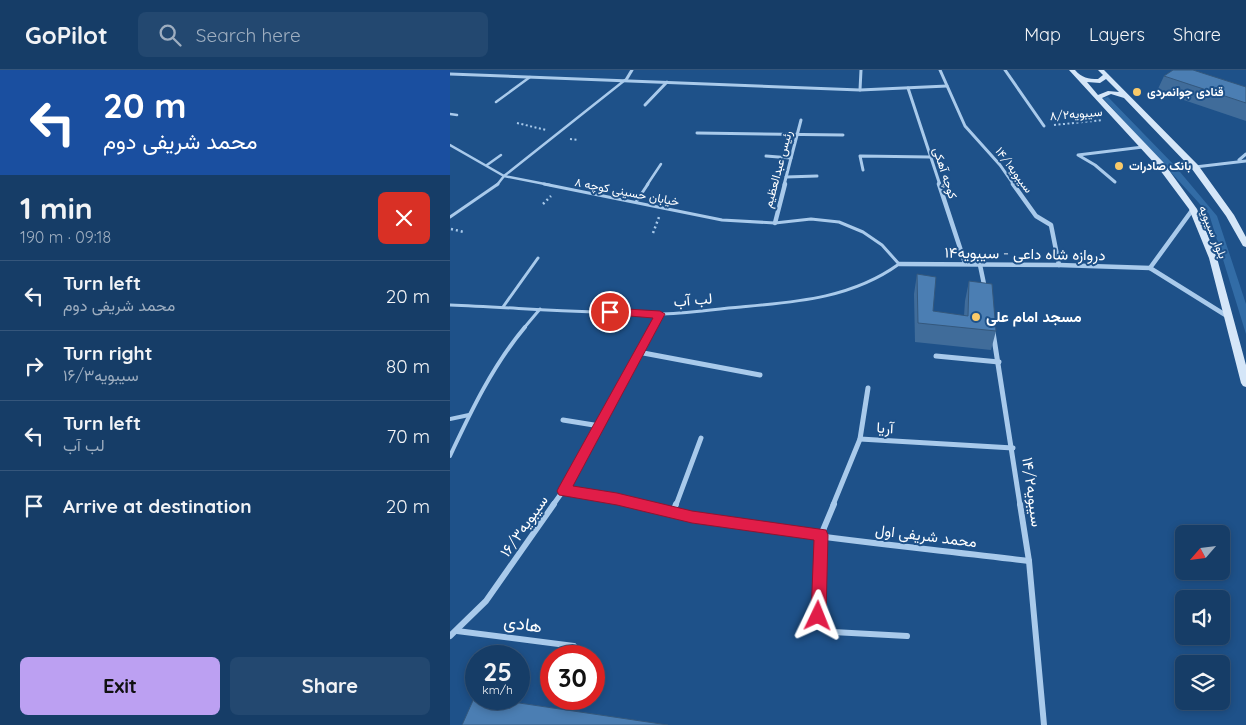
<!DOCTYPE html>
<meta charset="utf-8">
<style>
:root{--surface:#163d67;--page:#234870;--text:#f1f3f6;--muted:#9eaec0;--line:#35567b;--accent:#bca0f2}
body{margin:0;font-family:Quicksand,Vazirmatn,sans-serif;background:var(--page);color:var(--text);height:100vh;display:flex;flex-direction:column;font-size:19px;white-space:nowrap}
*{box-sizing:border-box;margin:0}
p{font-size:16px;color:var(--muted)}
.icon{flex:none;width:28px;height:28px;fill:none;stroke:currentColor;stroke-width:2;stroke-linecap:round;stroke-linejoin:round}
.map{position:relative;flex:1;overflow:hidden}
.details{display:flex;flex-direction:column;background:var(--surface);width:450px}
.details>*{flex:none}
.top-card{background:#1a4fa0;color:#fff;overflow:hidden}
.needle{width:32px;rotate:242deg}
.tools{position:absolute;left:725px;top:455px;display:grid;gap:10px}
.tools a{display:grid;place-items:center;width:55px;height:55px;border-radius:8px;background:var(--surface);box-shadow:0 2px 8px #0003,0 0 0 1px var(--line);font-size:25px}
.speed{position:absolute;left:15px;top:575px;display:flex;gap:10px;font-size:25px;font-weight:700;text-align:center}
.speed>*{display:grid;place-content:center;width:65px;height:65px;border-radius:50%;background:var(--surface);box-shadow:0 2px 8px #0003,0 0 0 1px var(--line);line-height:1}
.speed small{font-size:12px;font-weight:400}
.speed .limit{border:8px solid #d22;background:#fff;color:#111}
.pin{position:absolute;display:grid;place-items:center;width:42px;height:42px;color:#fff;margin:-21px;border:2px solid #fff;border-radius:50%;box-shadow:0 1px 5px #0007}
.me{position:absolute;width:55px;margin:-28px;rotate:2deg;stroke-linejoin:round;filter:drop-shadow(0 0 4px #0008)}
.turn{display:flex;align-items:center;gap:18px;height:105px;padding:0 20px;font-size:22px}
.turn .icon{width:65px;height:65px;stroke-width:2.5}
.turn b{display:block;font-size:35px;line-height:42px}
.round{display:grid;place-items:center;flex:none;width:52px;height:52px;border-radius:8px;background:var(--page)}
.headline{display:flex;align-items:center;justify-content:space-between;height:85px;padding:0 20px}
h1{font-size:30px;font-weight:700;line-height:38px}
.button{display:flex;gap:10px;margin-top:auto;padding:10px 20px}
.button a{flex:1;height:58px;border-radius:8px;background:var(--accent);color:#111;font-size:20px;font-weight:700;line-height:58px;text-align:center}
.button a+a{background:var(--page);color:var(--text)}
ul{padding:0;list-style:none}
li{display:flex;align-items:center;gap:15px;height:70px;padding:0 20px;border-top:1px solid var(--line)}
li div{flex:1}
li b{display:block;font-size:19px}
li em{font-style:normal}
header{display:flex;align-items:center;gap:30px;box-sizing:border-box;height:70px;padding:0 25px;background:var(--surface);border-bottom:1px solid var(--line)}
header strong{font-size:24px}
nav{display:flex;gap:28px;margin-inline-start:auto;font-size:18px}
.search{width:350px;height:45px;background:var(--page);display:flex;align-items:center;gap:12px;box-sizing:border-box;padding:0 18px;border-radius:8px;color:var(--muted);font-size:19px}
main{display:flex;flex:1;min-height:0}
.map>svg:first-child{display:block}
.green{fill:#326ca6}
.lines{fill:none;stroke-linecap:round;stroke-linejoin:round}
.path-far1{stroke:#a9caeb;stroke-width:2;stroke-dasharray:2 2.5;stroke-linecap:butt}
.path{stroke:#a9caeb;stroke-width:2.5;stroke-dasharray:2 3;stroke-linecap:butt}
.service-far2{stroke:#a9caeb;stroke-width:2.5}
.service-far1{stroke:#a9caeb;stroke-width:3}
.service{stroke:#a9caeb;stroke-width:4}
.minor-far3{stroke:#a9caeb;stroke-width:3}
.minor-far2{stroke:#a9caeb;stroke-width:4.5}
.minor-far1{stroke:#a9caeb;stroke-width:5}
.minor{stroke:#a9caeb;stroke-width:6}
.secondary{fill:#d5e6f8;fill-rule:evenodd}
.wall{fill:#406c9a}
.building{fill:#4b7eb3;stroke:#34587d}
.route{fill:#e11d48;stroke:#92132f}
.poi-dot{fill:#faca69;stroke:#1e5189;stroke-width:2}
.labels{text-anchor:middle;stroke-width:4;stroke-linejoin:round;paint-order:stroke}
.far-poi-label{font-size:12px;font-weight:bold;fill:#fff;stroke:#1e5189;text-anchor:start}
.far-street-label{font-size:12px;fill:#fff;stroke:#1e5189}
.street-label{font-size:15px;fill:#fff;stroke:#1e5189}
.poi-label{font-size:15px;font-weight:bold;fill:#fff;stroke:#1e5189;text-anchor:start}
.near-street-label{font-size:18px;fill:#fff;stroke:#1e5189}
</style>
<header>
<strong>GoPilot</strong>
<div class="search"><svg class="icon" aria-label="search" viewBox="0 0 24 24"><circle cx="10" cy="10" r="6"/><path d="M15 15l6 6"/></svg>Search here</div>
<nav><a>Map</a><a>Layers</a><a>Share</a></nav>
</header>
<main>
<section class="details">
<div class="top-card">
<div class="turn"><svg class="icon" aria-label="left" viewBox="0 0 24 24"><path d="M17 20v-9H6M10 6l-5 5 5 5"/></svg><div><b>20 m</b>محمد شریفی دوم</div></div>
</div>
<div class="headline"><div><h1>1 min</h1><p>190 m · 09:18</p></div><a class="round" style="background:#d93025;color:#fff"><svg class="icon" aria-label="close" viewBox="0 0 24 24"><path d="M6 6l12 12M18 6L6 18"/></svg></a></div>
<ul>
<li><svg class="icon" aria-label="left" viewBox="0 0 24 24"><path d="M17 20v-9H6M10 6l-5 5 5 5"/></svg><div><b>Turn left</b><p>محمد شریفی دوم</p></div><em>20 m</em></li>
<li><svg class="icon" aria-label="right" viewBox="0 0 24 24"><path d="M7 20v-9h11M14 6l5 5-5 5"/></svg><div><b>Turn right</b><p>سیبویه۱۶/۳</p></div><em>80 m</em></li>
<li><svg class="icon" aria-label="left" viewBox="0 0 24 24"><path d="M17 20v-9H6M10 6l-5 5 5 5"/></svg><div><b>Turn left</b><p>لب آب</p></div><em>70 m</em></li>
<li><svg class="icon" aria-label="arrive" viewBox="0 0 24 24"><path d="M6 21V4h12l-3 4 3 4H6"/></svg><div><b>Arrive at destination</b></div><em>20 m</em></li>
</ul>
<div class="button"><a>Exit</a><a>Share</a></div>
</section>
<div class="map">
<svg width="796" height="655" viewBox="0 0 796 655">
<rect width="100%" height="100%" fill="#1e5189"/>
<polygon class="green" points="658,27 725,96 767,146 796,234 796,264 759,144 653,28"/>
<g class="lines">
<g class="path-far1">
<polyline points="67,53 96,60"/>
<polyline points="604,55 653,50"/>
<polyline points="120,69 128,70"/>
</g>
<g class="path">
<polyline points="93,134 101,126"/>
<polyline points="1,159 14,162"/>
<polyline points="203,163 209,147"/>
</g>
<g class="service-far2">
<polyline points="46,32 80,7"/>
<polyline points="0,44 7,45"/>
<polyline points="0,75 54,106 100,115"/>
<polyline points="37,95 51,85"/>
<polyline points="47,115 54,106 175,10"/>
<polyline points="197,115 211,94"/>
</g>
<g class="service-far1">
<polyline points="186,132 198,114"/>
<polyline points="0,147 48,114"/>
<path d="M0,235c69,3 139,8 208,9 27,0 56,-5 83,-7 56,-5 111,-9 158,-43l-17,-19 -19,-13 -24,-10 -28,-3 -36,4 -53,-3 -178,-36"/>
<polyline points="53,237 88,188"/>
<polyline points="74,258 90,239"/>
</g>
<g class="service">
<polyline points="0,349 19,345"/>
<path d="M0,386c21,-45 43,-91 75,-129"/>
</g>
<g class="minor-far3">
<polyline points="490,0 515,56 550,95 564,115"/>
<polyline points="555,0 594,56"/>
<polyline points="0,4 410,20 497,16"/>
<polyline points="176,10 182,0"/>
<polyline points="458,18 490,115"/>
<polyline points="410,20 411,0"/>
<polyline points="195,35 217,12"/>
<polyline points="247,63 393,65"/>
<polyline points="316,86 341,88"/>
<polyline points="789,90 796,84"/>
<polyline points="745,97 796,91"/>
<polyline points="413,100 410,86 480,87"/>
<polyline points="336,107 367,106"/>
<polyline points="665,112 645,95 628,85 693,77"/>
<polyline points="334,115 351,50"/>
</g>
<g class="minor-far2">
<polyline points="489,114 515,193"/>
<polyline points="563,114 586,146 601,155 609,195"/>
<polyline points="325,153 335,114"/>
<polyline points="449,194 609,195 700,198 777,246"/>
<polyline points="530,195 535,219"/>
<polyline points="700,198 743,139"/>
<polyline points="202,258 210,244"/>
</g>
<g class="minor-far1">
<polyline points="543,262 570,435"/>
<polyline points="188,282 310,305"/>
<polyline points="486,286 549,292"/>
<polyline points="113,350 150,356"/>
<polyline points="410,369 563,378"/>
<polyline points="113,421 167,429 193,435"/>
<polyline points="103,435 113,421 203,257"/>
<polyline points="226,435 251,368"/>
<polyline points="383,435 410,369 418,318"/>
</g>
<g class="minor">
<path d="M188,434c128,31 261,41 391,57"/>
<polyline points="384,434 371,465 368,546 375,556 383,562 457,566"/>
<polyline points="570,434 579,491 594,655"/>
<polyline points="223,442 226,434"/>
<polyline points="7,561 124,576 127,580 127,586"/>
<polyline points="0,566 36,531 104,434"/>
</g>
<path class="secondary" d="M619,0h6c7,8 13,9 23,9l5,-4 -5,-5h6l94,95 36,50 12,22v10l-3,-1 -17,-30 -34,-47 -68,-71 -13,-4 -9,4 61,64 34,47 20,49 29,107v22l-3,-1 -2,-3 -32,-125 -20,-49 -32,-43zM656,9l13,13 -11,-1 -10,4 -11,-13 13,1z"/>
</g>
<g class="wall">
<polygon points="714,6 796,17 796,51 707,21"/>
<polygon points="467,204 483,241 514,246 515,231 519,211 546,261 541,280 465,272 464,224"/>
</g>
<g class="building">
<polygon points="723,0 743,0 796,17 796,33 714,6"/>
<polygon points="467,204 486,207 483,241 518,246 519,211 542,214 546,261 468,253"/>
<polygon points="25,626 26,626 26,629 42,629 218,655 12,655"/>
</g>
<polygon class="route" points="160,238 210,241 215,244 123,416 167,423 242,441 376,460 378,465 376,546 373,551 368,553 363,551 361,546 364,470 242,453 167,435 109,425 107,421 109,417 203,248 156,244 156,239"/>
<g class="poi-dot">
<circle cx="687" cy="22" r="5"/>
<circle cx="669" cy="96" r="5"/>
<circle cx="526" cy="247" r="5"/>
</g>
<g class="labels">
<g class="far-poi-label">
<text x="697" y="26">قنادی جوانمردی</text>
<text x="679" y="100">بانک صادرات</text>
</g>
<g class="far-street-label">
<text transform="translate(626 44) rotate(-5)" y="4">سیبویه۸/۲</text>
<text transform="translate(328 99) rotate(-75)" y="4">رئیس عبدالعظیم</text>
<text transform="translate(564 100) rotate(53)" y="4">سیبویه۱۴/۱</text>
<text transform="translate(495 103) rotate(72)" y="4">کوچه آهکی</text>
<text transform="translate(177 122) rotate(11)" y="4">خیابان حسینی کوچه ۸</text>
<text transform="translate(763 162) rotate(68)" y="4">بلوار سیبویه</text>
</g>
<g class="street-label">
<text transform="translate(575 184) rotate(1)" y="5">دروازه شاه داعی - سیبویه۱۴</text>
<text transform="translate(243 230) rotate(-5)" y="5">لب آب</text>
<text transform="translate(435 358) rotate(3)" y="5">آریا</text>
<text transform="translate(582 422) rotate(82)" y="5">سیبویه۱۴/۲</text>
<text transform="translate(74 456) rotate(-55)" y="5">سیبویه۱۶/۳</text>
<text transform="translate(476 466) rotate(7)" y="5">محمد شریفی اول</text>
</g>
<g class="poi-label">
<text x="536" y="252">مسجد امام علی</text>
</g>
<g class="near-street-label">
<text transform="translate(73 554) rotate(8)" y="6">هادی</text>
</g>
</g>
</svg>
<div class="tools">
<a><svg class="needle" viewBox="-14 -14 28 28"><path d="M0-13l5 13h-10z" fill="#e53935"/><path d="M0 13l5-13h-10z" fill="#9eaec0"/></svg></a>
<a><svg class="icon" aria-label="sound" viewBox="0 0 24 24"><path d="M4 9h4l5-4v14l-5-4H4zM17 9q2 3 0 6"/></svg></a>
<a><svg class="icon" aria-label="layers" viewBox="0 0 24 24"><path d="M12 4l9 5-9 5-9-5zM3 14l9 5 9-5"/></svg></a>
</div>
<div class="speed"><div>25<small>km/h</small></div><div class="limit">30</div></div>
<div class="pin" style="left:160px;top:242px;background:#d93025"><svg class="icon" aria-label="arrive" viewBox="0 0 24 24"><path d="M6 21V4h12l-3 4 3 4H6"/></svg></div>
<svg class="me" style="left:368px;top:546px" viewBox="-20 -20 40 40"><path d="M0-17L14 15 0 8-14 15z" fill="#e11d48" stroke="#fff" stroke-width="4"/></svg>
</div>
</main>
